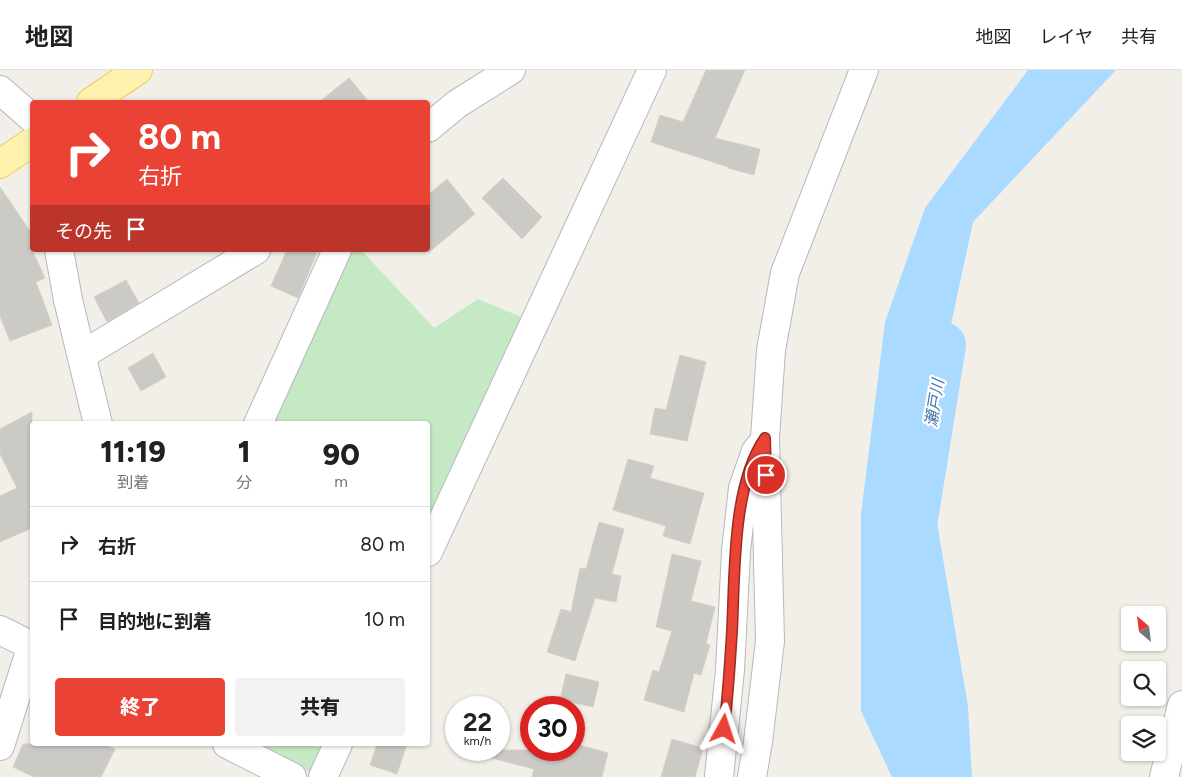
<!DOCTYPE html>
<html lang="ja">
<meta charset="utf-8">
<style>
:root{--surface:#fff;--page:#f2f2f2;--text:#202124;--muted:#757577;--line:#e0e0e0;--accent:#ea4335}
body{margin:0;font-family:Figtree,"Noto Sans JP",sans-serif;background:var(--page);color:var(--text);height:100vh;display:flex;flex-direction:column;font-size:19px;white-space:nowrap}
*{box-sizing:border-box;margin:0}
p{font-size:16px;color:var(--muted)}
.icon{flex:none;width:28px;height:28px;fill:none;stroke:currentColor;stroke-width:2;stroke-linecap:round;stroke-linejoin:round}
.map{position:relative;flex:1;overflow:hidden}
.details{position:absolute;left:30px;top:351px;width:400px;height:325px;display:flex;flex-direction:column;background:var(--surface);border-radius:5px;box-shadow:0 1px 4px #0004}
.details>*{flex:none}
.top-card{position:absolute;left:30px;top:30px;width:400px;height:152px;border-radius:5px;box-shadow:0 1px 4px #0004;background:#ea4335;color:#fff;overflow:hidden}
.needle{width:32px;rotate:332deg}
.tools{position:absolute;left:1121px;top:536px;display:grid;gap:10px}
.tools a{display:grid;place-items:center;width:45px;height:45px;border-radius:5px;background:var(--surface);box-shadow:0 1px 4px #0004;font-size:25px}
.speed{position:absolute;left:445px;top:626px;display:flex;gap:10px;font-size:25px;font-weight:700;text-align:center}
.speed>*{display:grid;place-content:center;width:65px;height:65px;border-radius:50%;background:var(--surface);box-shadow:0 1px 4px #0004;line-height:1}
.speed small{font-size:12px;font-weight:400}
.speed .limit{border:8px solid #d22;background:#fff;color:#111}
.pin{position:absolute;display:grid;place-items:center;width:42px;height:42px;color:#fff;margin:-21px;border:2px solid #fff;border-radius:50%;box-shadow:0 1px 5px #0007}
.me{position:absolute;width:55px;margin:-28px;rotate:5deg;stroke-linejoin:round;filter:drop-shadow(0 0 4px #0008)}
.turn{display:flex;align-items:center;gap:18px;height:105px;padding:0 25px;font-size:22px}
.turn .icon{width:65px;height:65px;stroke-width:2.5}
.turn b{display:block;font-size:35px;line-height:42px}
.then{display:flex;align-items:center;height:48px;padding:0 25px;background:#0003;gap:10px;font-size:19px}
.eta{display:flex;justify-content:space-evenly;align-items:center;height:85px;text-align:center}
.eta b{font-size:30px;font-weight:800;line-height:35px}
.primary-button{display:flex;gap:10px;margin-top:auto;padding:10px 25px}
.primary-button a{flex:1;height:58px;border-radius:5px;background:var(--accent);color:#fff;font-size:20px;font-weight:800;line-height:58px;text-align:center}
.primary-button a+a{background:var(--page);color:var(--text)}
ul{padding:0;list-style:none}
li{display:flex;align-items:center;gap:15px;height:75px;padding:0 25px;border-top:1px solid var(--line)}
li div{flex:1}
li b{display:block;font-size:19px}
li em{font-style:normal}
header{display:flex;align-items:center;gap:30px;box-sizing:border-box;height:70px;padding:0 25px;background:var(--surface);border-bottom:1px solid var(--line)}
header strong{font-size:24px}
nav{display:flex;gap:28px;margin-inline-start:auto;font-size:18px}
.map>svg:first-child{display:block}
.green{fill:#c5e8c5}
.water{fill:#aadaff}
.lines{fill:none;stroke-linecap:round;stroke-linejoin:round}
.river{stroke:#aadaff;stroke-width:46}
.building{fill:#cccac5;stroke:#d6d1c6}
.minor-casing{stroke:#b5b8bc;stroke-width:30}
.major-casing{stroke:#f2c960;stroke-width:30}
.minor{stroke:#fff;stroke-width:28}
.major{stroke:#fff2af;stroke-width:28}
.route-casing{stroke:#982c22;stroke-width:12}
.route{stroke:#ea4335;stroke-width:9}
.labels{text-anchor:middle;stroke-width:4.5;stroke-linejoin:round;paint-order:stroke}
.water-label{font-size:16px;font-style:italic;fill:#4174aa;stroke:#fff}
</style>
<header>
<strong>地図</strong>
<nav><a>地図</a><a>レイヤ</a><a>共有</a></nav>
</header>
<div class="map">
<svg width="1182" height="707" viewBox="0 0 1182 707">
<rect width="100%" height="100%" fill="#f1efe8"/>
<g class="green">
<polygon points="348,180 361,180 434,258 478,229 521,247 428,447 428,354 271,354"/>
<polygon points="256,674 322,674 309,702"/>
</g>
<polygon class="water" points="1028,0 1116,0 973,152 903,477 919,622 957,707 892,707 861,641 861,444 885,252 925,138"/>
<g class="lines">
<polyline class="river" points="943,275 914,455 945,638 949,707"/>
</g>
<g class="building">
<polygon points="706,0 745,0 715,68 760,79 754,105 728,98 728,97 651,72 660,45 683,52"/>
<polygon points="349,8 369,32 319,32"/>
<polygon points="503,108 542,147 522,169 482,128"/>
<polygon points="447,109 475,144 428,183 428,125"/>
<polygon points="0,117 32,164 32,180 45,208 36,212 52,255 10,271 0,246"/>
<polygon points="287,180 318,180 298,228 271,216"/>
<polygon points="126,210 139,233 107,252 94,227"/>
<polygon points="153,283 166,307 141,321 128,298"/>
<polygon points="680,285 706,292 687,371 650,364 655,338 666,340"/>
<polygon points="32,342 32,458 0,472 0,426 17,418 0,384 0,359"/>
<polygon points="628,389 654,396 650,408 704,423 690,474 663,466 666,456 613,440"/>
<polygon points="599,452 624,459 612,504 621,506 616,532 595,528 575,591 547,582 561,539 571,542 580,498 586,499"/>
<polygon points="672,484 701,491 691,531 715,537 706,574 710,575 701,605 694,603 684,642 644,630 653,600 659,602 672,561 656,557"/>
<polygon points="566,604 599,612 593,637 560,630"/>
<polygon points="672,669 703,678 695,707 661,707"/>
<polygon points="23,674 103,674 115,679 101,707 34,707 13,697"/>
<polygon points="377,674 407,674 397,704 370,695"/>
<polygon points="576,674 608,683 602,707 532,707 534,699 488,687 489,680 574,680"/>
</g>
<g class="lines">
<defs>
<g id="minor">
<polyline points="0,20 32,48"/>
<polyline points="428,58 457,34 511,0"/>
<polyline points="59,180 68,230 98,354"/>
<polyline points="82,285 256,180"/>
<polyline points="258,354 337,180"/>
<polyline points="428,482 652,0"/>
<polyline points="0,560 32,576"/>
<polyline points="227,674 292,707"/>
<polyline points="0,676 32,575"/>
<polyline points="323,707 338,674"/>
<polyline points="719,707 730,600 736,481 743,418 756,381 762,374"/>
<polyline points="752,707 758,672 770,571 765,368 771,280 785,203 864,0"/>
<polyline points="1164,707 1182,635"/>
</g>
<g id="major">
<polyline points="91,32 138,0"/>
<polyline points="0,94 32,72"/>
</g>
</defs>
<use href="#minor" class="minor-casing"/>
<use href="#major" class="major-casing"/>
<use href="#minor" class="minor"/>
<use href="#major" class="major"/>
</g>
<g class="lines">
<defs>
<path id="route" d="M724,659c4,-33 6,-65 8,-98 3,-58 0,-145 33,-193l1,37"/>
</defs>
<use href="#route" class="route-casing"/>
<use href="#route" class="route"/>
</g>
<g class="labels">
<g class="water-label">
<text transform="translate(934 333) rotate(-81)" y="6">瀬戸川</text>
</g>
</g>
</svg>
<div class="tools">
<a><svg class="needle" viewBox="-14 -14 28 28"><path d="M0-13l5 13h-10z" fill="#e53935"/><path d="M0 13l5-13h-10z" fill="#757577"/></svg></a>
<a><svg class="icon" aria-label="search" viewBox="0 0 24 24"><circle cx="10" cy="10" r="6"/><path d="M15 15l6 6"/></svg></a>
<a><svg class="icon" aria-label="layers" viewBox="0 0 24 24"><path d="M12 4l9 5-9 5-9-5zM3 14l9 5 9-5"/></svg></a>
</div>
<div class="speed"><div>22<small>km/h</small></div><div class="limit">30</div></div>
<div class="pin" style="left:766px;top:405px;background:#d93025"><svg class="icon" aria-label="arrive" viewBox="0 0 24 24"><path d="M6 21V4h12l-3 4 3 4H6"/></svg></div>
<svg class="me" style="left:724px;top:659px" viewBox="-20 -20 40 40"><path d="M0-17L14 15 0 8-14 15z" fill="#ea4335" stroke="#fff" stroke-width="4"/></svg>
<div class="top-card">
<div class="turn"><svg class="icon" aria-label="right" viewBox="0 0 24 24"><path d="M7 20v-9h11M14 6l5 5-5 5"/></svg><div><b>80 m</b>右折</div></div>
<div class="then">その先<svg class="icon" aria-label="arrive" viewBox="0 0 24 24"><path d="M6 21V4h12l-3 4 3 4H6"/></svg></div>
</div>
<section class="details">
<div class="eta">
<div><b>11:19</b><p>到着</p></div>
<div><b>1</b><p>分</p></div>
<div><b>90</b><p>m</p></div>
</div>
<ul>
<li><svg class="icon" aria-label="right" viewBox="0 0 24 24"><path d="M7 20v-9h11M14 6l5 5-5 5"/></svg><div><b>右折</b></div><em>80 m</em></li>
<li><svg class="icon" aria-label="arrive" viewBox="0 0 24 24"><path d="M6 21V4h12l-3 4 3 4H6"/></svg><div><b>目的地に到着</b></div><em>10 m</em></li>
</ul>
<div class="primary-button"><a>終了</a><a>共有</a></div>
</section>
</div>
